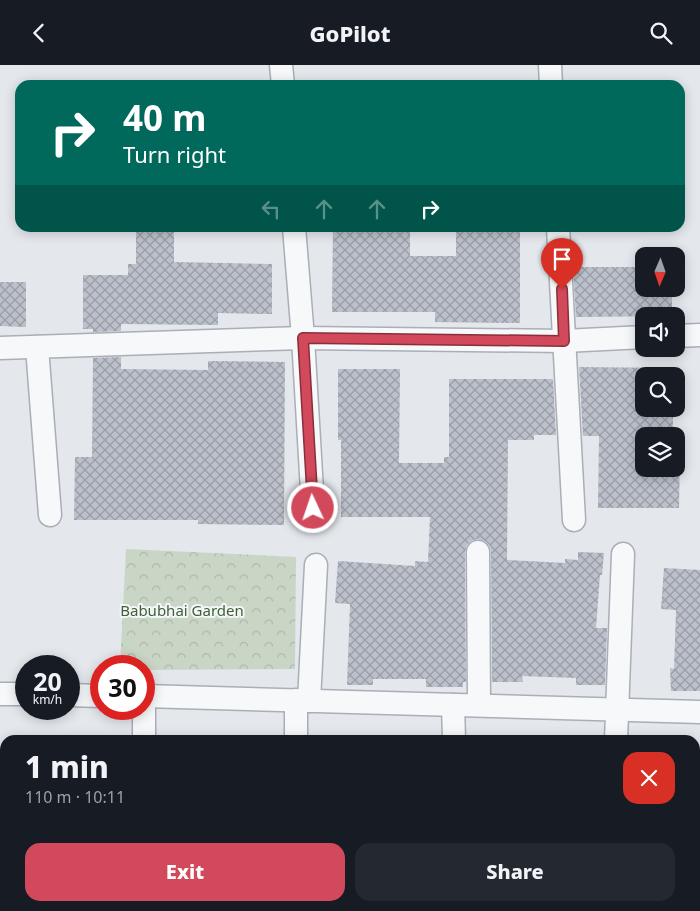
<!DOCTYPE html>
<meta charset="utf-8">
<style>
:root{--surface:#171b24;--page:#242831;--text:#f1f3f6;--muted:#9ea1a6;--accent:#d1495b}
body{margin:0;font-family:"Noto Sans",sans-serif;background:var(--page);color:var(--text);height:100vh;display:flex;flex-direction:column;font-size:19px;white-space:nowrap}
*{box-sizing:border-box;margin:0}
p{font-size:16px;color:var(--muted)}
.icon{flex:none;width:28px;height:28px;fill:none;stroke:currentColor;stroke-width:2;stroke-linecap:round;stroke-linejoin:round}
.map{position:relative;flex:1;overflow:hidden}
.drawer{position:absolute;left:0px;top:670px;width:700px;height:176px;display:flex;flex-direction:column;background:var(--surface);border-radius:15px 15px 0 0;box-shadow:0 2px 12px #0003}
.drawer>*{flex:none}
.hud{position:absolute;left:15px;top:15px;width:670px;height:152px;border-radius:15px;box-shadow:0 2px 12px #0003;background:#00695c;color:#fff;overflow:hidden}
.needle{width:32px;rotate:182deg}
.fabs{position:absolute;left:635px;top:182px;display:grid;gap:10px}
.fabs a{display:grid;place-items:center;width:50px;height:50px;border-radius:10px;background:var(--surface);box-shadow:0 2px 12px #0003;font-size:25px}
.speed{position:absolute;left:15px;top:590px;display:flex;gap:10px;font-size:25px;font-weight:700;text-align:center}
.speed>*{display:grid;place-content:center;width:65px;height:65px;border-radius:50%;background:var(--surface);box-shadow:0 2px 12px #0003;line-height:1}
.speed small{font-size:12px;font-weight:400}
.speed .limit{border:8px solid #d22;background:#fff;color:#111}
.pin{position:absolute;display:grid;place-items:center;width:42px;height:42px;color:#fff;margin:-51px -21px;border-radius:50% 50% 50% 0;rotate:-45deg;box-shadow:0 0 5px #0007}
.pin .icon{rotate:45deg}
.me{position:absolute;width:55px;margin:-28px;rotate:357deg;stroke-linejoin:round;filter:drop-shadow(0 0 4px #0008)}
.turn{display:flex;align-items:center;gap:18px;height:105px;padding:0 25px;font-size:22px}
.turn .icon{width:65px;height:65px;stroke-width:2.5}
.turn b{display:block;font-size:35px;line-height:42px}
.lanes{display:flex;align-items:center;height:48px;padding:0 25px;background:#0003;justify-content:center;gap:25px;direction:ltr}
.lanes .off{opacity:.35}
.round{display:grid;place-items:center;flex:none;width:52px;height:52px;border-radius:15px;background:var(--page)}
.overview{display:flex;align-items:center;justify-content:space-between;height:85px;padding:0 25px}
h1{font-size:30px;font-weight:800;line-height:38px}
.action{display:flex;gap:10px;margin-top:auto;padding:10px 25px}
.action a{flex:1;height:58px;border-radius:15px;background:var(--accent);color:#fff;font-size:20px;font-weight:800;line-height:58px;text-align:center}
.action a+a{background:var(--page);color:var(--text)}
header{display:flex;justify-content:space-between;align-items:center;height:65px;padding:0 25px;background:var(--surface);font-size:22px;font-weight:800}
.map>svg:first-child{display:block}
.park{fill:url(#park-crowns)}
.building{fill:url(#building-cross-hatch)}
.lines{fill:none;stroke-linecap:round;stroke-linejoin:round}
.minor-casing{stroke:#a9aeb7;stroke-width:25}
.minor{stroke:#f7f8fa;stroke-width:22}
.route-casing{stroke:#882f3b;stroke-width:12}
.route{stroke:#d1495b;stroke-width:9}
.labels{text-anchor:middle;stroke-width:4;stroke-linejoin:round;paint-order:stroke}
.park-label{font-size:15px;fill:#3f6138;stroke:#f4f6f9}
</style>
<header><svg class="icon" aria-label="back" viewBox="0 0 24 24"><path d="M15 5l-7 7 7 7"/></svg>GoPilot<svg class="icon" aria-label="search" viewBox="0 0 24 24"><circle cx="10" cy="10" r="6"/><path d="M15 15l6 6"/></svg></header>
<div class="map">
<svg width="700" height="846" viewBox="0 0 700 846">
<defs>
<pattern id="park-crowns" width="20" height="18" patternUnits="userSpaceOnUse" patternTransform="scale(1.25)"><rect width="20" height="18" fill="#c9d6c5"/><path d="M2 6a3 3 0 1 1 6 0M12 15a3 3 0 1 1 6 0" fill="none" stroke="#adb8ab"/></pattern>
<pattern id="building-cross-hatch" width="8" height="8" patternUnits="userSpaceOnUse" patternTransform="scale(1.25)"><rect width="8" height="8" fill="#bbc0ca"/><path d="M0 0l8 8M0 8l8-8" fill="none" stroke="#989da6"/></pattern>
</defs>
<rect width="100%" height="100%" fill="#e4e7ec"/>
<polygon class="park" points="126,484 296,492 295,604 144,605 144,601 120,601"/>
<g class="building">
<polygon points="136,162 174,162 174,197 272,199 272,249 218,248 218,260 121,259 121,266 93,267 93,264 83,264 83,210 128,210 128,199 136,199"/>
<polygon points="333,162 410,162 410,191 456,191 456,162 520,162 520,258 435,257 435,247 332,247"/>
<polygon points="573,202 644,202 644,224 672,224 672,251 576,252"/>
<polygon points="0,217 26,217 26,262 0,261"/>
<polygon points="121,292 121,304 208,305 208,296 285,297 284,460 198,459 198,455 74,455 75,392 92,392 93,293"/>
<polygon points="579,302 674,303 674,311 644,311 644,344 673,344 673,371 644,371 644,404 676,404 676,388 680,388 679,443 598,443 599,371 583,371"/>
<polygon points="338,304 400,304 399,398 444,398 444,392 449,392 449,314 553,314 556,370 534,370 534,375 508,375 507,495 565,498 565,494 578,495 578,487 604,488 602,510 600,510 596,563 607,563 605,620 576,620 576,613 522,611 523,617 492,617 491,487 490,481 485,476 477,474 471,476 467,480 465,487 466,617 463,617 463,622 426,622 426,614 373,614 373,620 347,620 350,539 335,538 338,496 415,501 415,496 428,497 430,452 341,452 341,375 338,375"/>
<polygon points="664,503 700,505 700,626 671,626 670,603 674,604 676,545 661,544"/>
</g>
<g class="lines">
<defs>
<g id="minor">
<polyline points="281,0 283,20"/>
<polyline points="550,0 551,20"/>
<polyline points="294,162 303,273 313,443"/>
<polyline points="558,162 574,455"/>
<polyline points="676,271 700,270"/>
<polyline points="37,282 50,450"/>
<polyline points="0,283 303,273 564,276 644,272"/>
<polyline points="478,487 479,640"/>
<polyline points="0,629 26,629"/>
<polyline points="69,630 101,631"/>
<polyline points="144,631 700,647"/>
<polyline points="309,636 316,500"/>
<polyline points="453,640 454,675"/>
<polyline points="144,644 144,675"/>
<polyline points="296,675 296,635"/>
<polyline points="616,675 623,489"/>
<polyline points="0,838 5,838"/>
<polyline points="279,841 630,846"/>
</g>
</defs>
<use href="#minor" class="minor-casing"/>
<use href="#minor" class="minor"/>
</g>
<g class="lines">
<defs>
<polyline id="route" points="313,443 303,273 564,276 562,224"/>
</defs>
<use href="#route" class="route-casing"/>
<use href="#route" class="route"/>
</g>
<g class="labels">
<g class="park-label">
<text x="182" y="551">Babubhai Garden</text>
</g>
</g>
</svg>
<div class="fabs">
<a><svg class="needle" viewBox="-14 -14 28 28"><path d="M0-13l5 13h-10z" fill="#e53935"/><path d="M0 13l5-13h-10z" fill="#9ea1a6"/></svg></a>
<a><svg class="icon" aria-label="sound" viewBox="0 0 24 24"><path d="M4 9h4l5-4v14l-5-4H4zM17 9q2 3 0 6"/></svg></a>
<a><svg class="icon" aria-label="search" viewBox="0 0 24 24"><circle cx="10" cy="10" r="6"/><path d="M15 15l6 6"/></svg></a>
<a><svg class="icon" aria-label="layers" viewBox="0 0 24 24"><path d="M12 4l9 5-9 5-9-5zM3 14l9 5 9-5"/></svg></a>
</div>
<div class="speed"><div>20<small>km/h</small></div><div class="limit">30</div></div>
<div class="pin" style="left:562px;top:224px;background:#d93025"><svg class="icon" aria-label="arrive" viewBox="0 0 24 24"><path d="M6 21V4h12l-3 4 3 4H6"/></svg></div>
<svg class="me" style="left:313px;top:443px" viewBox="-20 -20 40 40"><circle r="17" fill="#d1495b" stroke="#fff" stroke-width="3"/><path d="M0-11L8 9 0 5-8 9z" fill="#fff"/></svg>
<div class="hud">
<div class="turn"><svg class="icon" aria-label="right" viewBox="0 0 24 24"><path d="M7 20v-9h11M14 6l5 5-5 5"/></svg><div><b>40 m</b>Turn right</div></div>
<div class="lanes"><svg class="icon off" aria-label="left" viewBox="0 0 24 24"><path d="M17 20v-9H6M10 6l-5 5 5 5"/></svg><svg class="icon off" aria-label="ahead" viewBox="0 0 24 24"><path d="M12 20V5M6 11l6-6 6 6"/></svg><svg class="icon off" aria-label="ahead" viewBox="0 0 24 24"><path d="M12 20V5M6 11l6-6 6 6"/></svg><svg class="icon" aria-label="right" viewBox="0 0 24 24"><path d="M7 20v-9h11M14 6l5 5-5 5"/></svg></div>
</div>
<section class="drawer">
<div class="overview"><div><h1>1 min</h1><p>110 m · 10:11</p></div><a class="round" style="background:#d93025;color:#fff"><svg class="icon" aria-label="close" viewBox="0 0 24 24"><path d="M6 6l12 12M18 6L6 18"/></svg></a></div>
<div class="action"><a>Exit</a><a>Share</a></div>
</section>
</div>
